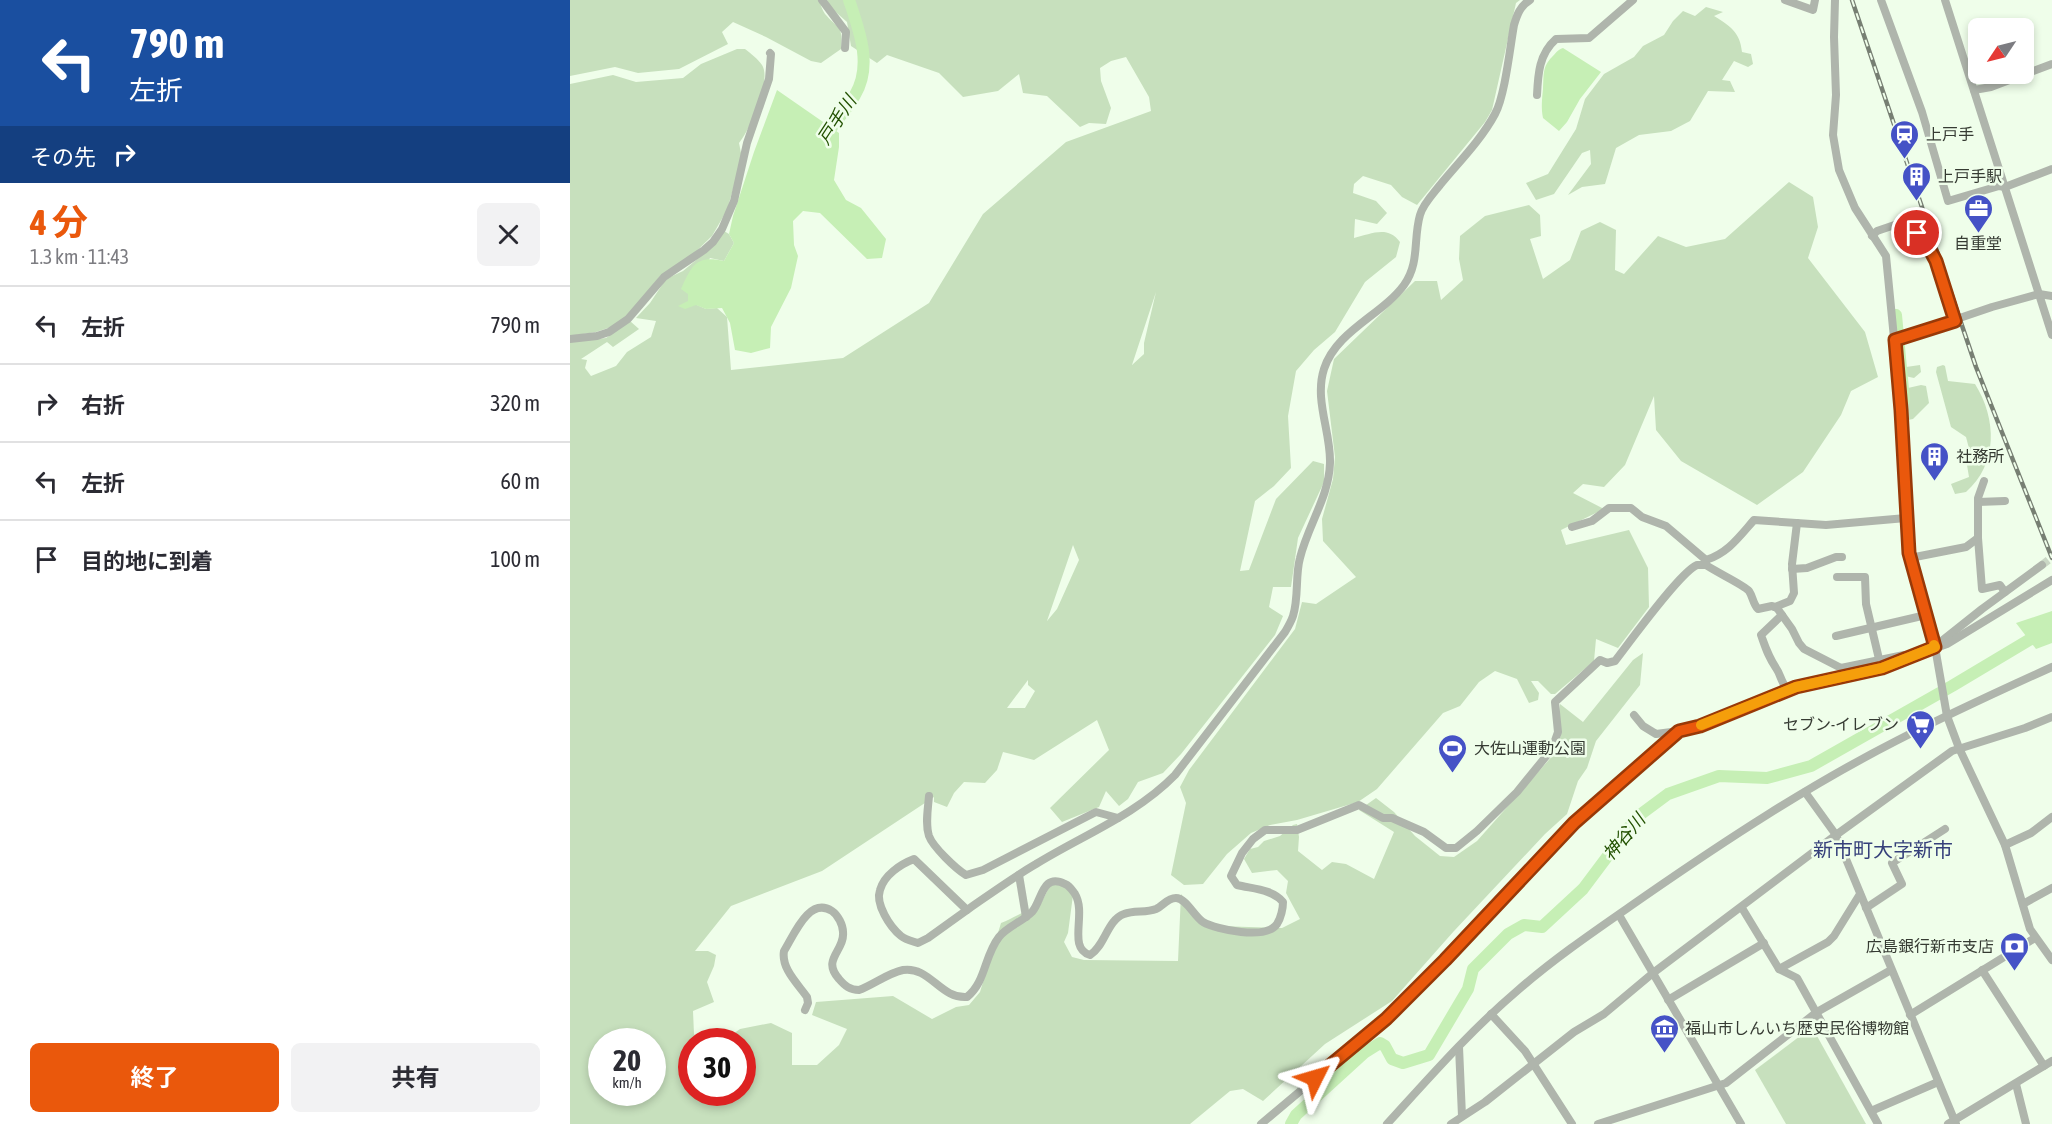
<!DOCTYPE html>
<html lang="ja">
<meta charset="utf-8">
<style>
:root{--surface:#fff;--page:#f2f2f3;--text:#2b2b33;--muted:#7c7c81;--line:#e1e1e2;--accent:#ea580c}
body{margin:0;font-family:"Asap Condensed","Noto Sans JP",sans-serif;background:var(--page);color:var(--text);height:100vh;display:flex;flex-direction:column;font-size:22px;white-space:nowrap}
*{box-sizing:border-box;margin:0}
p{font-size:20px;color:var(--muted)}
.icon{flex:none;width:33px;height:33px;fill:none;stroke:currentColor;stroke-width:2;stroke-linecap:round;stroke-linejoin:round}
.map{position:relative;flex:1;overflow:hidden}
.sheet{display:flex;flex-direction:column;background:var(--surface);width:570px}
.sheet>*{flex:none}
.top-card{background:#1a4fa0;color:#fff;overflow:hidden}
.needle{width:39px;rotate:235deg}
.fabs{position:absolute;left:1398px;top:18px;display:grid;gap:12px}
.fabs a{display:grid;place-items:center;width:66px;height:66px;border-radius:9px;background:var(--surface);box-shadow:0 3px 9px #0003;font-size:30px}
.speed{position:absolute;left:18px;top:1028px;display:flex;gap:12px;font-size:30px;font-weight:700;text-align:center}
.speed>*{display:grid;place-content:center;width:78px;height:78px;border-radius:50%;background:var(--surface);box-shadow:0 3px 9px #0003;line-height:1}
.speed small{font-size:15px;font-weight:400}
.speed .limit{border:9px solid #d22;background:#fff;color:#111}
.pin{position:absolute;display:grid;place-items:center;width:51px;height:51px;color:#fff;margin:-26px;border:3px solid #fff;border-radius:50%;box-shadow:0 2px 6px #0007}
.me{position:absolute;width:66px;margin:-33px;rotate:50deg;stroke-linejoin:round;filter:drop-shadow(0 0 4px #0008)}
.turn{display:flex;align-items:center;gap:21px;height:126px;padding:0 30px;font-size:27px}
.turn .icon{width:78px;height:78px;stroke-width:2.5}
.turn b{display:block;font-size:42px;line-height:51px}
.then{display:flex;align-items:center;height:57px;padding:0 30px;background:#0003;gap:12px;font-size:22px}
.round{display:grid;place-items:center;flex:none;width:63px;height:63px;border-radius:9px;background:var(--page)}
.overview{display:flex;align-items:center;justify-content:space-between;height:102px;padding:0 30px}
h1{font-size:36px;font-weight:700;line-height:45px;color:var(--accent)}
.button{display:flex;gap:12px;margin-top:auto;padding:12px 30px}
.button a{flex:1;height:69px;border-radius:9px;background:var(--accent);color:#fff;font-size:24px;font-weight:700;line-height:69px;text-align:center}
.button a+a{background:var(--page);color:var(--text)}
ul{padding:0;list-style:none}
li{display:flex;align-items:center;gap:18px;height:78px;padding:0 30px;border-top:2px solid var(--line)}
li div{flex:1}
li b{display:block;font-size:22px}
li em{font-style:normal}
main{display:flex;flex:1;min-height:0}
.map>svg:first-child{display:block}
.green{fill:#c7e0bd;fill-rule:evenodd}
.water{fill:#c6efb5}
.lines{fill:none;stroke-linecap:round;stroke-linejoin:round}
.river{stroke:#c6efb5;stroke-width:12}
.minor-tunnel{stroke:#cad7c5;stroke-width:8;stroke-dasharray:8 4;stroke-linecap:butt}
.minor{stroke:#afb5ac;stroke-width:8}
.rail-casing{stroke:#777f73;stroke-width:4.5}
.rail{stroke:#effeea;stroke-width:2;stroke-dasharray:7;stroke-linecap:butt}
.route-casing{stroke:#983908;stroke-width:15}
.route{stroke:#ea580c;stroke-width:10}
.slow{stroke:#f59e0b;stroke-width:10}
.labels{text-anchor:middle;stroke-width:5;stroke-linejoin:round;paint-order:stroke}
.poi-label{font-size:16px;fill:#363b33;stroke:#effeea;text-anchor:start}
.water-label{font-size:18px;font-style:italic;fill:#225100;stroke:#effeea}
.quarter-label{font-size:20px;fill:#353f7a;stroke:#effeea}
</style>
<main>
<section class="sheet">
<div class="top-card">
<div class="turn"><svg class="icon" aria-label="left" viewBox="0 0 24 24"><path d="M17 20v-9H6M10 6l-5 5 5 5"/></svg><div><b>790 m</b>左折</div></div>
<div class="then">その先<svg class="icon" aria-label="right" viewBox="0 0 24 24"><path d="M7 20v-9h11M14 6l5 5-5 5"/></svg></div>
</div>
<div class="overview"><div><h1>4 分</h1><p>1.3 km · 11:43</p></div><a class="round"><svg class="icon" aria-label="close" viewBox="0 0 24 24"><path d="M6 6l12 12M18 6L6 18"/></svg></a></div>
<ul>
<li><svg class="icon" aria-label="left" viewBox="0 0 24 24"><path d="M17 20v-9H6M10 6l-5 5 5 5"/></svg><div><b>左折</b></div><em>790 m</em></li>
<li><svg class="icon" aria-label="right" viewBox="0 0 24 24"><path d="M7 20v-9h11M14 6l5 5-5 5"/></svg><div><b>右折</b></div><em>320 m</em></li>
<li><svg class="icon" aria-label="left" viewBox="0 0 24 24"><path d="M17 20v-9H6M10 6l-5 5 5 5"/></svg><div><b>左折</b></div><em>60 m</em></li>
<li><svg class="icon" aria-label="arrive" viewBox="0 0 24 24"><path d="M6 21V4h12l-3 4 3 4H6"/></svg><div><b>目的地に到着</b></div><em>100 m</em></li>
</ul>
<div class="button"><a>終了</a><a>共有</a></div>
</section>
<div class="map">
<svg width="1482" height="1124" viewBox="0 0 1482 1124">
<rect width="100%" height="100%" fill="#effeea"/>
<g class="green">
<path d="M0,0h249c2,5 3,10 6,14 14,16 18,11 16,35l-20,14 -10,-2 -45,-24 -33,-15 -11,10 6,12 -49,25 -41,4 -23,-6 -45,9z"/>
<path d="M257,0h693l-4,3 -24,107 -7,12 -68,83 -15,-8 -11,-12 -28,-9 -9,8 -1,9 23,8 11,12 -10,11 -22,-5 -1,19c17,-4 34,-13 46,4l-4,15 -31,25 -30,50 -21,18 -18,21 -8,45 3,52 -17,18 -19,15 -15,70 9,-1 27,-71 37,-38 11,3v18l-26,56 -7,49h-18l-4,20 14,9 -8,19 -94,119 -18,19 -25,9 -10,17 -9,7 -13,-15 -7,16 -37,15 -12,-14 59,-58 -12,-30 -63,40 -31,-8 -6,18 -12,13 -21,-1 -10,11 -7,14 -13,-5v-5l-112,74 -91,35 -36,45h13l8,4 -2,11 -7,16 7,20 -21,9 1,23 4,7h-6v51h50v-51h-19l17,-12 31,-6 21,10v32h25l22,-20 8,-16 -35,-14 4,-13 77,-6 39,23 24,-12 13,-2 11,-13 21,-69c13,-5 24,-13 38,-16l11,-21 11,-7 12,16 -5,38 -4,9 8,15 12,3 94,1 3,-67 19,24 18,8 64,2 18,-9 -14,-26 2,-12 -11,-11 -25,3 -8,-14 6,-10 8,-2 6,-6 16,-5 13,-11 4,-1 2,13 -1,14 24,19 10,-8 14,2 28,15 20,-47 -35,-22 17,-12 18,14 21,24 25,20 14,1 23,-16 78,-88 6,-18 -2,-20 1,-11 23,18 50,-62 10,-7 -3,32 -44,56 -9,27 -9,13 -11,33 -22,20 -91,97 -62,70 -67,43 -62,57 -20,-12 -13,2 -40,33h-620v-782l36,-4 24,-17 9,8 -26,18 -6,-5 -26,17 6,1 -2,8 6,8 25,-10 11,-14 24,-15 5,-16 -20,-3 14,-15 16,-24 17,-8 24,-20 17,-20 5,3 5,9 -10,18 -14,-3 -22,36v7l18,8 11,-1 10,9 4,53 112,-12 86,-55 54,-89 83,-72 85,-31 -2,-14 -23,-40 -15,4 -11,7 1,13 10,27 -5,16 -17,-1 -9,4 -33,-31 -24,-3 -4,-19 -21,17 -35,6 -24,-24 -52,-18 -10,8 -26,-17 -4,-24 -17,-15zM586,292l-12,51v11l-12,11zM503,545l6,15 -22,49 -10,12zM458,680v5l7,6 -10,17h-18zM32,1041h50v51h-50z"/>
<path d="M1136,7l17,5 -9,4c16,10 26,16 28,36l9,2 2,10 -5,3 -14,-6 -12,19 8,1 5,11 -27,-1 -18,30 -19,10 -32,4 -23,13 -11,36 -23,3 -14,8 23,-31 -1,-14 -8,3 -28,41 -18,6 -10,-17 22,-9 28,-45 9,-30 19,-25 30,-17 9,-11 21,-11 9,-14 10,-10 12,5z"/>
<path d="M167,49h8c5,4 13,10 17,16 10,15 -12,65 -23,78l3,15 -15,52 -15,26 -28,27 -24,13 -32,40 -14,10 -18,6 -26,4v-252l43,-9 23,7 47,-4 18,-14z"/>
<polygon points="1219,182 1243,197 1248,227 1238,258 1295,332 1308,377 1281,391 1271,415 1233,472 1187,505 1111,461 1086,430 1084,396 1055,465 1034,487 1013,484 1003,493 1034,509 991,530 996,545 1059,530 1078,568 1079,607 1048,648 1026,639 1024,661 985,694 981,694 968,681 961,681 969,693 968,700 959,703 947,679 925,671 909,682 890,706 873,713 807,789 788,802 727,820 700,825 681,833 657,854 633,884 614,885 601,875 616,803 610,787 619,770 725,629 732,602 746,604 786,577 753,541 752,519 763,479 765,457 757,391 764,359 845,281 867,281 871,300 893,280 889,259 890,236 915,216 959,205 970,215 971,236 960,239 973,279 1000,260 1011,231 1030,222 1046,230 1045,270 1054,274 1088,236 1116,247 1155,239"/>
<polygon points="1333,344 1336,367 1350,365 1351,372 1344,378 1335,376 1334,369 1335,367 1334,367 1330,345"/>
<path d="M1373,365l2,1 3,15 27,3c22,35 23,80 -9,108l-11,2 -4,-10 18,-7 -2,-12 4,-9 -5,-19 -15,-10 -15,-55 1,-5z"/>
<polygon points="1351,385 1356,386 1359,403 1343,419 1338,420 1335,392 1338,388"/>
<polygon points="1242,1027 1296,1124 1216,1124 1185,1070"/>
</g>
<g class="water">
<path d="M993,48l38,24 -21,27 -13,23 -8,9 -16,-13c-2,-10 -1,-19 0,-29 1,-14 -1,-22 9,-32 4,-4 5,-7 11,-9z"/>
<path d="M207,90l62,43v14l-5,33 12,20 15,8 25,31 -4,19 -15,1 -47,-46 -17,-2 -10,10 1,24 4,11 -7,32 -20,39 -1,21 -19,5 -16,-3 -5,-27 -8,-15 -16,1 -10,-4 -11,4 -7,-3 10,-5v-7l-7,-5c11,-24 15,-34 43,-28l10,-18 -5,-9 4,-18 21,-64z"/>
<polygon points="1482,611 1482,643 1466,649 1446,623"/>
</g>
<g class="lines">
<g class="river">
<path d="M252,141c10,-16 24,-30 33,-46 18,-30 4,-65 -6,-95"/>
<polyline points="1326,315 1334,400"/>
<polyline points="721,1124 726,1115 794,1053 810,1043 815,1046 822,1059 833,1063 859,1055 898,989 903,969 938,934 954,925 972,927 1013,889 1067,817 1098,794 1149,776 1197,778 1241,766 1382,686 1459,640 1482,632"/>
</g>
<polyline class="minor-tunnel" points="1472,565 1482,557"/>
<g class="minor">
<polyline points="252,0 276,32 275,48"/>
<polyline points="1215,0 1243,10 1245,0"/>
<polyline points="1265,0 1264,37 1266,95 1263,135 1269,170 1285,208 1316,256 1331,410 1336,518 1342,569 1365,647 1377,716 1389,748 1435,845 1460,929 1482,960"/>
<polyline points="1311,0 1352,112 1378,201 1429,186 1435,187 1482,169"/>
<polyline points="1375,0 1482,335"/>
<polyline points="1404,90 1421,87 1482,64"/>
<path d="M967,95c1,-21 2,-41 19,-56l33,-1 44,-38"/>
<polyline points="1302,236 1307,231 1342,219 1347,233 1351,232 1352,235 1366,261 1385,321"/>
<polyline points="0,339 27,336 39,332 58,319 94,277 134,250 143,242 152,229 164,201 177,143 199,79 201,54 200,53"/>
<polyline points="1325,340 1422,307 1469,294 1482,296"/>
<polyline points="1408,502 1435,501"/>
<path d="M1336,518l-80,7 -72,-5c-15,17 -26,33 -48,40v5c10,7 38,20 43,26 4,6 4,13 9,18l14,-3 5,2 15,21 7,14 5,6 37,19 63,-13 4,4"/>
<polyline points="1002,527 1022,521 1039,508 1061,508 1072,517 1096,526 1136,560"/>
<polyline points="1408,538 1412,589 1430,585 1435,592"/>
<polyline points="1340,558 1396,547 1408,538 1408,498 1414,481"/>
<polyline points="1222,569 1237,568 1266,557 1272,557"/>
<polyline points="1267,577 1295,577 1296,604 1309,659"/>
<polyline points="1205,607 1220,601 1224,593 1222,564 1227,523"/>
<path d="M1212,615l-21,20c5,14 7,21 15,33 5,7 5,15 12,22"/>
<polyline points="1266,636 1356,615"/>
<polyline points="1368,644 1412,609 1472,565"/>
<polyline points="1064,715 1073,726 1086,734 1109,731 1130,726 1226,687 1312,668 1377,644 1482,580"/>
<polyline points="1235,792 1266,835 1386,1124"/>
<path d="M359,796c-1,13 -4,28 0,40 4,11 27,33 37,39l17,-5 109,-56 4,-2 22,6"/>
<polyline points="1435,845 1461,833 1482,817"/>
<path d="M344,859l53,51 -39,28 -10,5c-6,-2 -12,-3 -17,-7 -11,-9 -26,-32 -21,-46 4,-15 21,-26 34,-31z"/>
<polyline points="449,875 456,917"/>
<polyline points="1453,904 1482,888"/>
<polyline points="1172,908 1209,969 1227,978 1308,1124"/>
<polyline points="1296,908 1332,884 1322,863 1375,829"/>
<path d="M397,910c23,-16 45,-32 69,-46 47,-29 100,-49 139,-89l110,-143c3,-5 6,-10 8,-16 6,-19 2,-40 7,-58 8,-33 29,-61 30,-95 1,-31 -16,-63 -6,-94 12,-38 58,-54 80,-84 16,-22 9,-46 16,-70 3,-11 13,-21 20,-30 19,-23 41,-45 55,-71 10,-18 15,-67 19,-89 3,-10 6,-19 16,-25"/>
<polyline points="1049,915 1171,1124"/>
<polyline points="1209,969 1258,942 1264,936 1290,894"/>
<polyline points="1412,970 1474,1066"/>
<polyline points="1098,1000 1194,943"/>
<path d="M235,1010l3,-7 -1,-6c-10,-14 -26,-29 -23,-46 10,-16 25,-55 48,-40 6,4 11,14 11,21 2,19 -22,27 -4,47 6,7 11,11 20,11 14,-5 29,-17 44,-20 27,-4 37,29 64,27 19,-15 17,-41 32,-60 9,-11 23,-15 33,-25 10,-11 10,-40 33,-28 5,2 7,6 10,10 12,20 -8,54 15,61 15,-9 17,-35 34,-41 10,-4 22,-1 32,-5 7,-3 11,-11 20,-11 10,0 18,18 27,24 14,8 63,18 74,2 4,-6 6,-16 6,-22 -11,-13 -30,-13 -46,-17l-6,-9 11,-23 11,-14 12,-9h32l62,-25 24,13h9l32,14 22,16h10l21,-17 40,-39 35,-43 6,-17 -3,-30 45,-42 7,3 8,-2c14,-18 65,-89 82,-96 2,0 7,0 9,0"/>
<polyline points="921,1014 955,1051 1002,1124"/>
<polyline points="1340,1015 1465,938"/>
<polyline points="889,1047 892,1116"/>
<polyline points="1446,1084 1456,1124"/>
<polyline points="1301,1111 1368,1082"/>
<polyline points="691,1124 816,1019 875,960 1004,823 1109,731"/>
<path d="M817,1124c42,-46 83,-93 130,-133 40,-35 85,-65 128,-95 81,-56 163,-110 251,-155 51,-26 103,-50 156,-74"/>
<polyline points="881,1124 915,1102 1004,1032 1034,1014 1083,973 1266,835 1382,751 1455,728 1482,717"/>
<polyline points="1028,1124 1156,1083 1247,1012 1321,970"/>
<polyline points="1378,1124 1482,1061"/>
</g>
<defs>
<polyline id="rail" points="1282,0 1406,367 1482,558"/>
</defs>
<use href="#rail" class="rail-casing"/>
<use href="#rail" class="rail"/>
</g>
<g class="lines">
<defs>
<polyline id="route" points="745,1078 816,1019 875,960 1004,823 1109,731 1130,726 1226,687 1312,668 1365,647 1339,553 1331,410 1325,340 1385,321 1366,261 1352,235 1351,232 1347,233"/>
</defs>
<use href="#route" class="route-casing"/>
<use href="#route" class="route"/>
<polyline class="slow" points="1131,725 1226,687 1312,668 1365,647 1364,645"/>
</g>
<defs>
<symbol id="station-pin" viewBox="-11 -11 22 30"><path d="M0 17L-7.5 6A9.5 9.5 0 1 1 7.5 6Z" fill="#4552c6" stroke="#effeea"/><path d="M-3-6H3Q5-6 5-4V2Q5 4 3 4L4.5 6H3L1.5 4h-3L-3 6H-4.5L-3 4Q-5 4-5 2V-4Q-5-6-3-6ZM-3.5-4v3h7v-3ZM-3.5 1v1.5H-2V1ZM2 1v1.5H3.5V1Z" fill="#fff"/></symbol>
<symbol id="building-pin" viewBox="-11 -11 22 30"><path d="M0 17L-7.5 6A9.5 9.5 0 1 1 7.5 6Z" fill="#4552c6" stroke="#effeea"/><path d="M-4-6H4V6H1V3H-1V6H-4ZM-2.5-4.3h1.7v1.8h-1.7ZM.8-4.3h1.7v1.8H.8ZM-2.5-1h1.7V.8h-1.7ZM.8-1h1.7V.8H.8Z" fill="#fff"/></symbol>
<symbol id="office-pin" viewBox="-11 -11 22 30"><path d="M0 17L-7.5 6A9.5 9.5 0 1 1 7.5 6Z" fill="#4552c6" stroke="#effeea"/><path d="M-6-3h4V-5.5h4V-3h4V5H-6ZM-1-4.5V-3h2v-1.5ZM-6 0V1H6V0Z" fill="#fff"/></symbol>
<symbol id="supermarket-pin" viewBox="-11 -11 22 30"><path d="M0 17L-7.5 6A9.5 9.5 0 1 1 7.5 6Z" fill="#4552c6" stroke="#effeea"/><path d="M-6-5.5h2.5l.6 2H6L4.5 2H-2.5L-4.4-4H-6ZM-1.5 3.2a1.3 1.3 0 1 0 .1 0ZM3 3.2a1.3 1.3 0 1 0 .1 0Z" fill="#fff"/></symbol>
<symbol id="stadium-pin" viewBox="-11 -11 22 30"><path d="M0 17L-7.5 6A9.5 9.5 0 1 1 7.5 6Z" fill="#4552c6" stroke="#effeea"/><path d="M0-5a6.5 5 0 1 0 0 10a6.5 5 0 1 0 0-10ZM-3.5-1.8h7v3.6h-7Z" fill="#fff"/></symbol>
<symbol id="bank-pin" viewBox="-11 -11 22 30"><path d="M0 17L-7.5 6A9.5 9.5 0 1 1 7.5 6Z" fill="#4552c6" stroke="#effeea"/><path d="M-6-4H6V4H-6ZM0-2.3a2.3 2.3 0 1 0 0 4.6a2.3 2.3 0 1 0 0-4.6Z" fill="#fff"/></symbol>
<symbol id="museum-pin" viewBox="-11 -11 22 30"><path d="M0 17L-7.5 6A9.5 9.5 0 1 1 7.5 6Z" fill="#4552c6" stroke="#effeea"/><path d="M0-6L6-3V-2H-6V-3ZM-5-1h2V3h-2ZM-1-1h2V3h-2ZM3-1h2V3H3ZM-6 4H6V6H-6Z" fill="#fff"/></symbol>
</defs>
<g fill-rule="evenodd">
<use href="#station-pin" x="1318" y="118" width="33" height="45"/>
<use href="#building-pin" x="1330" y="160" width="33" height="45"/>
<use href="#office-pin" x="1392" y="192" width="33" height="45"/>
<use href="#building-pin" x="1348" y="440" width="33" height="45"/>
<use href="#supermarket-pin" x="1334" y="708" width="33" height="45"/>
<use href="#stadium-pin" x="866" y="732" width="33" height="45"/>
<use href="#bank-pin" x="1428" y="930" width="33" height="45"/>
<use href="#museum-pin" x="1078" y="1012" width="33" height="45"/>
</g>
<g class="labels">
<g class="poi-label">
<text x="1356" y="140">上戸手</text>
<text x="1368" y="182">上戸手駅</text>
<text x="1408" y="249" text-anchor="middle">自重堂</text>
<text x="1386" y="462">社務所</text>
<text x="1329" y="730" text-anchor="end">セブン-イレブン</text>
<text x="904" y="754">大佐山運動公園</text>
<text x="1424" y="952" text-anchor="end">広島銀行新市支店</text>
<text x="1115" y="1034">福山市しんいち歴史民俗博物館</text>
</g>
<g class="water-label">
<text transform="translate(267 120) rotate(-57)" y="6">戸手川</text>
<text transform="translate(1054 837) rotate(-50)" y="6">神谷川</text>
</g>
<g class="quarter-label">
<text x="1313" y="857">新市町大字新市</text>
</g>
</g>
</svg>
<div class="fabs">
<a><svg class="needle" viewBox="-14 -14 28 28"><path d="M0-13l5 13h-10z" fill="#e53935"/><path d="M0 13l5-13h-10z" fill="#7c7c81"/></svg></a>
</div>
<div class="speed"><div>20<small>km/h</small></div><div class="limit">30</div></div>
<div class="pin" style="left:1347px;top:233px;background:#d93025"><svg class="icon" aria-label="arrive" viewBox="0 0 24 24"><path d="M6 21V4h12l-3 4 3 4H6"/></svg></div>
<svg class="me" style="left:745px;top:1078px" viewBox="-20 -20 40 40"><path d="M0-17L14 15 0 8-14 15z" fill="#ea580c" stroke="#fff" stroke-width="4"/></svg>
</div>
</main>
